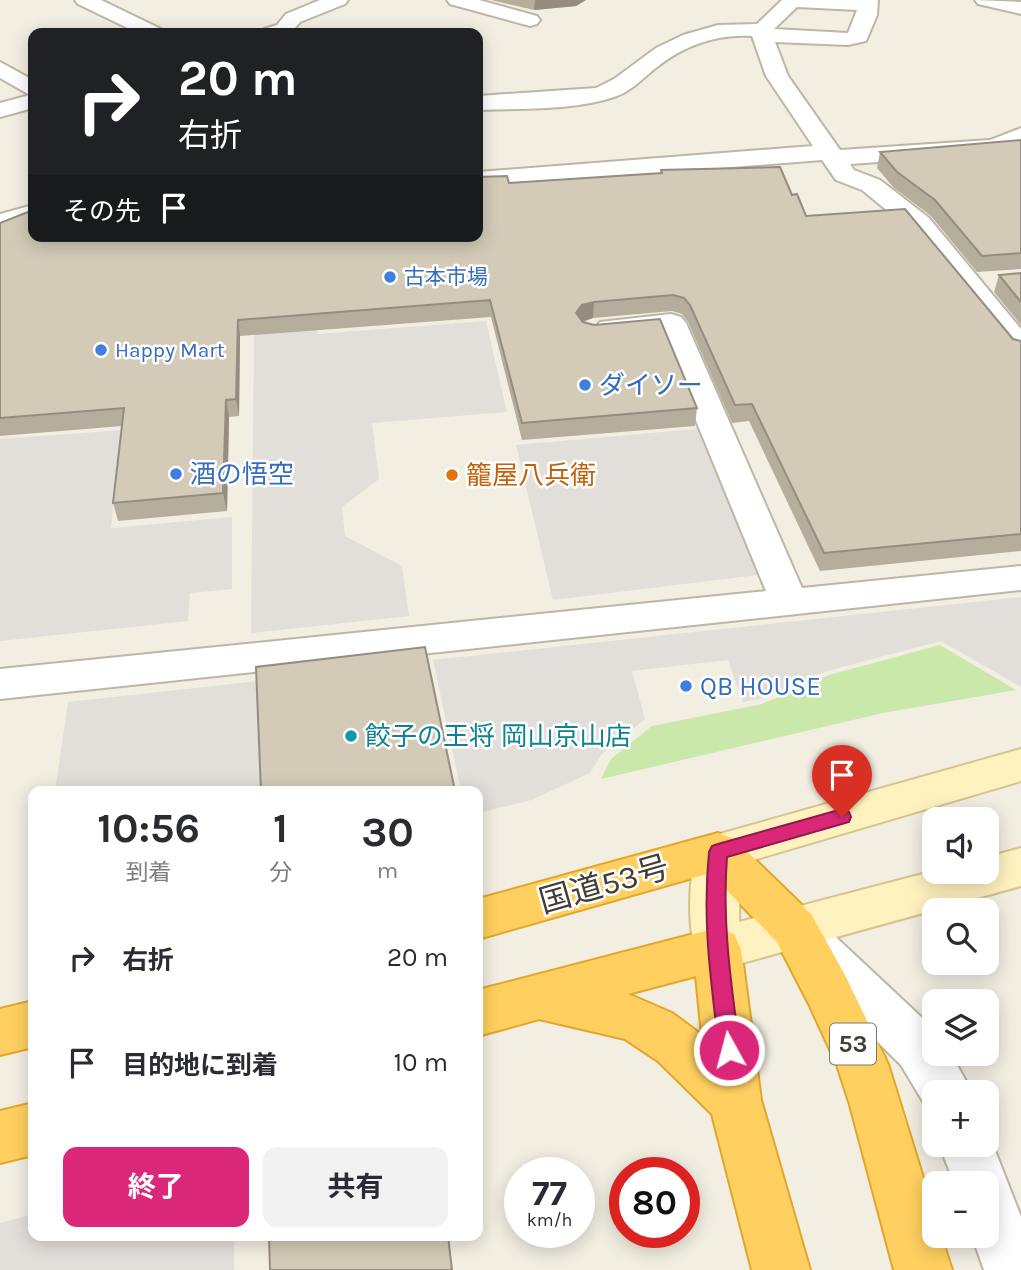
<!DOCTYPE html>
<html lang="ja">
<meta charset="utf-8">
<style>
:root{--surface:#fff;--page:#f2f2f3;--text:#2b2b33;--muted:#7c7c81;--accent:#db2777}
body{margin:0;font-family:Karla,"Noto Sans JP",sans-serif;background:var(--page);color:var(--text);height:100vh;display:flex;flex-direction:column;font-size:26px;white-space:nowrap}
*{box-sizing:border-box;margin:0}
p{font-size:23px;color:var(--muted)}
.icon{flex:none;width:38px;height:38px;fill:none;stroke:currentColor;stroke-width:2;stroke-linecap:round;stroke-linejoin:round}
.map{position:relative;flex:1;overflow:hidden}
.drawer{position:absolute;left:28px;top:786px;width:455px;height:455px;display:flex;flex-direction:column;background:var(--surface);border-radius:14px;box-shadow:0 4px 18px #0003}
.drawer>*{flex:none}
.banner{position:absolute;left:28px;top:28px;width:455px;height:214px;border-radius:14px;box-shadow:0 4px 18px #0003;background:#202124;color:#fff;overflow:hidden}
.buttons{position:absolute;left:922px;top:807px;display:grid;gap:14px}
.buttons a{display:grid;place-items:center;width:77px;height:77px;border-radius:14px;background:var(--surface);box-shadow:0 4px 18px #0003;font-size:35px}
.speed{position:absolute;left:504px;top:1157px;display:flex;gap:14px;font-size:35px;font-weight:700;text-align:center}
.speed>*{display:grid;place-content:center;width:91px;height:91px;border-radius:50%;background:var(--surface);box-shadow:0 4px 18px #0003;line-height:1}
.speed small{font-size:18px;font-weight:400}
.speed .limit{border:10px solid #d22;background:#fff;color:#111}
.pin{position:absolute;display:grid;place-items:center;width:60px;height:60px;color:#fff;margin:-72px -30px;border-radius:50% 50% 50% 0;rotate:-45deg;box-shadow:0 0 7px #0007}
.pin .icon{rotate:45deg}
.me{position:absolute;width:77px;margin:-38px;rotate:353deg;stroke-linejoin:round;filter:drop-shadow(0 0 5px #0008)}
.turn{display:flex;align-items:center;gap:24px;height:147px;padding:0 35px;font-size:32px}
.turn .icon{width:91px;height:91px;stroke-width:2.5}
.turn b{display:block;font-size:49px;line-height:60px}
.then{display:flex;align-items:center;height:66px;padding:0 35px;background:#0003;gap:14px;font-size:26px}
.eta{display:flex;justify-content:space-evenly;align-items:center;height:119px;text-align:center}
.eta b{font-size:42px;font-weight:700;line-height:49px}
.action{display:flex;gap:14px;margin-top:auto;padding:14px 35px}
.action a{flex:1;height:80px;border-radius:14px;background:var(--accent);color:#fff;font-size:28px;font-weight:700;line-height:80px;text-align:center}
.action a+a{background:var(--page);color:var(--text)}
ul{padding:0;list-style:none}
li{display:flex;align-items:center;gap:21px;height:105px;padding:0 35px}
li div{flex:1}
li b{display:block;font-size:26px}
li em{font-style:normal}
.map>svg:first-child{display:block}
.green{fill:#c9e8a9}
.parking{fill:#e2dfdb}
.lines{fill:none;stroke-linecap:round;stroke-linejoin:round}
.street-casing{stroke:#bdb6a5;stroke-width:4}
.secondary-casing{stroke:#d3c490;stroke-width:4}
.highway-casing{stroke:#e2a62c;stroke-width:4}
.street{fill:#fff;fill-rule:evenodd}
.secondary{fill:#fff2bf;fill-rule:evenodd}
.highway{fill:#ffd060;fill-rule:evenodd}
.wall{fill:#b5ae9d}
.shaded-wall{fill:#948d80}
.building{fill:#d3cab7;stroke:#948d80;stroke-width:2}
.route{fill:#db2777;stroke:#8e194d;stroke-width:2}
.shop-dot{fill:#3f7fe0;stroke:#fff;stroke-width:2.5}
.food-dot{fill:#e8710a;stroke:#fff;stroke-width:2.5}
.culture-dot{fill:#0f9aa8;stroke:#fff;stroke-width:2.5}
.labels{text-anchor:middle;stroke-width:5;stroke-linejoin:round;paint-order:stroke}
.far-shop-label{font-size:21px;fill:#366cbe;stroke:#fff;text-anchor:start}
.shield{fill:#fff;stroke:#7b7770;stroke-width:2}
.shield-label{font-size:24px;font-weight:bold;fill:#433d33}
.shop-label{font-size:26px;fill:#366cbe;stroke:#fff;text-anchor:start}
.food-label{font-size:26px;fill:#c56008;stroke:#fff;text-anchor:start}
.culture-label{font-size:26px;fill:#0d838f;stroke:#fff;text-anchor:start}
.near-street-label{font-size:32px;fill:#433d33;stroke:#fff}
</style>
<div class="map">
<svg width="1021" height="1270" viewBox="0 0 1021 1270">
<rect width="100%" height="100%" fill="#f2eee2"/>
<polygon class="green" points="940,645 1016,690 883,713 601,779 611,759 652,726 762,704 829,675"/>
<g class="parking">
<polygon points="310,236 317,334 486,321 507,412 372,423 379,479 342,507 345,536 402,566 409,616 251,633 255,239"/>
<polygon points="706,428 766,574 553,600 516,445"/>
<polygon points="122,430 111,528 232,517 232,589 190,593 188,621 0,641 0,439"/>
<polygon points="1021,597 1021,687 941,641 827,671 759,699 743,702 728,660 632,671 645,719 602,754 590,773 531,800 478,813 478,791 461,791 433,660"/>
<polygon points="258,681 453,791 55,791 68,702"/>
<polygon points="33,1214 33,1236 234,1236 234,1270 0,1270 0,1223"/>
</g>
<g class="lines">
<defs>
<g id="street">
<polygon points="75,0 101,0 161,29 164,33 138,33 78,4"/>
<polygon points="320,0 348,0 345,4 300,22 291,33 261,33 264,29 277,25 286,14"/>
<polygon points="447,0 479,0 537,16 540,20 537,24 530,26 450,4"/>
<path d="M782,0h96l-1,15 -11,26 -18,4 -73,-3 13,34 52,74 150,-10 31,-12v16l-26,10 -145,10 4,6 26,10 49,38 92,111v28l-11,-3 -99,-124 -49,-40 -26,-10 -14,-20 -344,27v-15l335,-26 -47,-70 -14,-40c-35,-2 -67,9 -95,31 -13,10 -24,23 -40,29 -43,15 -94,12 -139,14v-14l118,-8 18,-9 42,-31 27,-13 35,-10 39,-1zM797,7l60,3 -9,23 -74,-4z"/>
<polygon points="975,0 1021,2 1021,14 978,4"/>
<polygon points="0,62 33,80 33,108 0,117 0,103 30,95 0,78"/>
<polygon points="33,205 33,221 0,230 0,214"/>
<polygon points="671,314 681,317 686,323 802,588 1021,566 1021,590 0,699 0,669 766,591 660,333 610,337 600,334 595,328 600,322"/>
<polygon points="808,921 825,927 934,1029 934,1054 951,1054 972,1092 934,1092 934,1112 928,1110 901,1065 791,957 784,942 791,927"/>
<polygon points="987,1130 1021,1217 1021,1270 984,1270 972,1236 987,1236 987,1183 954,1183 939,1144 987,1144"/>
</g>
<path id="secondary" d="M1021,749v32l-281,83 -1,58 195,-51 53,1v-15l34,-9v38l-304,84 -17,-6c-14,-30 -13,-95 2,-125z"/>
<g id="highway">
<polygon points="718,833 734,839 811,914 845,975 888,1064 934,1213 934,1236 941,1236 952,1270 894,1270 850,1105 837,1065 809,1004 777,942 710,873 478,939 478,899"/>
<path d="M717,928l17,6 7,15 20,151 49,170h-58l-40,-156 -54,-53 -33,-22 -86,-20 -61,17v-46zM696,976l6,59 -30,-22 -44,-19z"/>
<polygon points="33,1001 33,1047 0,1055 0,1009"/>
<polygon points="33,1103 33,1155 0,1163 0,1111"/>
</g>
</defs>
<use href="#street" class="street-casing"/>
<use href="#secondary" class="secondary-casing"/>
<use href="#highway" class="highway-casing"/>
<use href="#street" class="street"/>
<use href="#secondary" class="secondary"/>
<use href="#highway" class="highway"/>
</g>
<g class="wall">
<polygon points="491,0 586,0 576,6 534,10"/>
<polygon points="1021,140 1021,269 977,272 931,216 894,188 877,168 880,152"/>
<polygon points="661,170 792,195 806,216 1013,339 1021,341 1021,551 820,571 749,421 732,423 688,322 682,314 672,311 593,318 583,322 697,408 695,426 522,440 491,317 240,336 239,416 229,417 227,511 118,521 113,503 122,426 0,436 0,223 33,236 478,236 509,183 661,173"/>
<polygon points="1021,273 1021,325 994,292 999,275"/>
</g>
<g class="shaded-wall">
<polygon points="535,0 586,0 576,6 534,10"/>
<polygon points="594,302 593,318 581,322 576,313 582,305"/>
<polygon points="238,320 240,336 239,416 236,399"/>
<polygon points="226,400 229,417 227,511 223,493"/>
</g>
<g class="building">
<polygon points="1021,140 1021,253 982,256 935,200 897,172 880,152"/>
<polygon points="780,167 792,195 797,194 806,216 905,209 1013,339 1021,341 1021,534 824,553 752,404 735,405 690,305 684,298 673,295 594,302 582,305 576,313 583,322 594,325 660,319 697,408 522,423 490,300 238,320 236,399 226,400 223,493 113,503 124,408 0,418 0,223 33,210 33,236 478,236 478,177 507,176 509,183 662,173 661,170"/>
<polygon points="1021,273 1021,302 999,275"/>
<polygon points="425,647 455,791 261,791 256,667"/>
<polygon points="269,1236 448,1236 452,1270 270,1270"/>
</g>
<path class="route" d="M842,809l7,3 2,5 -2,5 -122,35c-5,65 4,128 13,193l-4,7 -7,3 -7,-3 -3,-7c-8,-70 -17,-128 -10,-198l3,-6 6,-2z"/>
<g class="shop-dot">
<circle cx="390" cy="277" r="7"/>
<circle cx="101" cy="350" r="7"/>
<circle cx="585" cy="385" r="7"/>
<circle cx="176" cy="474" r="7"/>
<circle cx="686" cy="686" r="7"/>
</g>
<circle class="food-dot" cx="452" cy="475" r="7"/>
<circle class="culture-dot" cx="351" cy="736" r="7"/>
<g class="labels">
<g class="far-shop-label">
<text x="404" y="284">古本市場</text>
<text x="115" y="357">Happy Mart</text>
</g>
<rect class="shield" x="830" y="1023.5" width="46" height="41" rx="5"/>
<g class="shield-label">
<text x="853" y="1052">53</text>
</g>
<g class="shop-label">
<text x="599" y="394">ダイソー</text>
<text x="190" y="483">酒の悟空</text>
<text x="700" y="695">QB HOUSE</text>
</g>
<g class="food-label">
<text x="466" y="484">籠屋八兵衛</text>
</g>
<g class="culture-label">
<text x="365" y="745">餃子の王将 岡山京山店</text>
</g>
<g class="near-street-label">
<text transform="translate(604 884) rotate(-16)" y="11">国道53号</text>
</g>
</g>
</svg>
<div class="buttons">
<a><svg class="icon" aria-label="sound" viewBox="0 0 24 24"><path d="M4 9h4l5-4v14l-5-4H4zM17 9q2 3 0 6"/></svg></a>
<a><svg class="icon" aria-label="search" viewBox="0 0 24 24"><circle cx="10" cy="10" r="6"/><path d="M15 15l6 6"/></svg></a>
<a><svg class="icon" aria-label="layers" viewBox="0 0 24 24"><path d="M12 4l9 5-9 5-9-5zM3 14l9 5 9-5"/></svg></a>
<a>+</a>
<a>−</a>
</div>
<div class="speed"><div>77<small>km/h</small></div><div class="limit">80</div></div>
<div class="pin" style="left:842px;top:817px;background:#d93025"><svg class="icon" aria-label="arrive" viewBox="0 0 24 24"><path d="M6 21V4h12l-3 4 3 4H6"/></svg></div>
<svg class="me" style="left:729px;top:1050px" viewBox="-20 -20 40 40"><circle r="17" fill="#db2777" stroke="#fff" stroke-width="3"/><path d="M0-11L8 9 0 5-8 9z" fill="#fff"/></svg>
<div class="banner">
<div class="turn"><svg class="icon" aria-label="right" viewBox="0 0 24 24"><path d="M7 20v-9h11M14 6l5 5-5 5"/></svg><div><b>20 m</b>右折</div></div>
<div class="then">その先<svg class="icon" aria-label="arrive" viewBox="0 0 24 24"><path d="M6 21V4h12l-3 4 3 4H6"/></svg></div>
</div>
<section class="drawer">
<div class="eta">
<div><b>10:56</b><p>到着</p></div>
<div><b>1</b><p>分</p></div>
<div><b>30</b><p>m</p></div>
</div>
<ul>
<li><svg class="icon" aria-label="right" viewBox="0 0 24 24"><path d="M7 20v-9h11M14 6l5 5-5 5"/></svg><div><b>右折</b></div><em>20 m</em></li>
<li><svg class="icon" aria-label="arrive" viewBox="0 0 24 24"><path d="M6 21V4h12l-3 4 3 4H6"/></svg><div><b>目的地に到着</b></div><em>10 m</em></li>
</ul>
<div class="action"><a>終了</a><a>共有</a></div>
</section>
</div>
